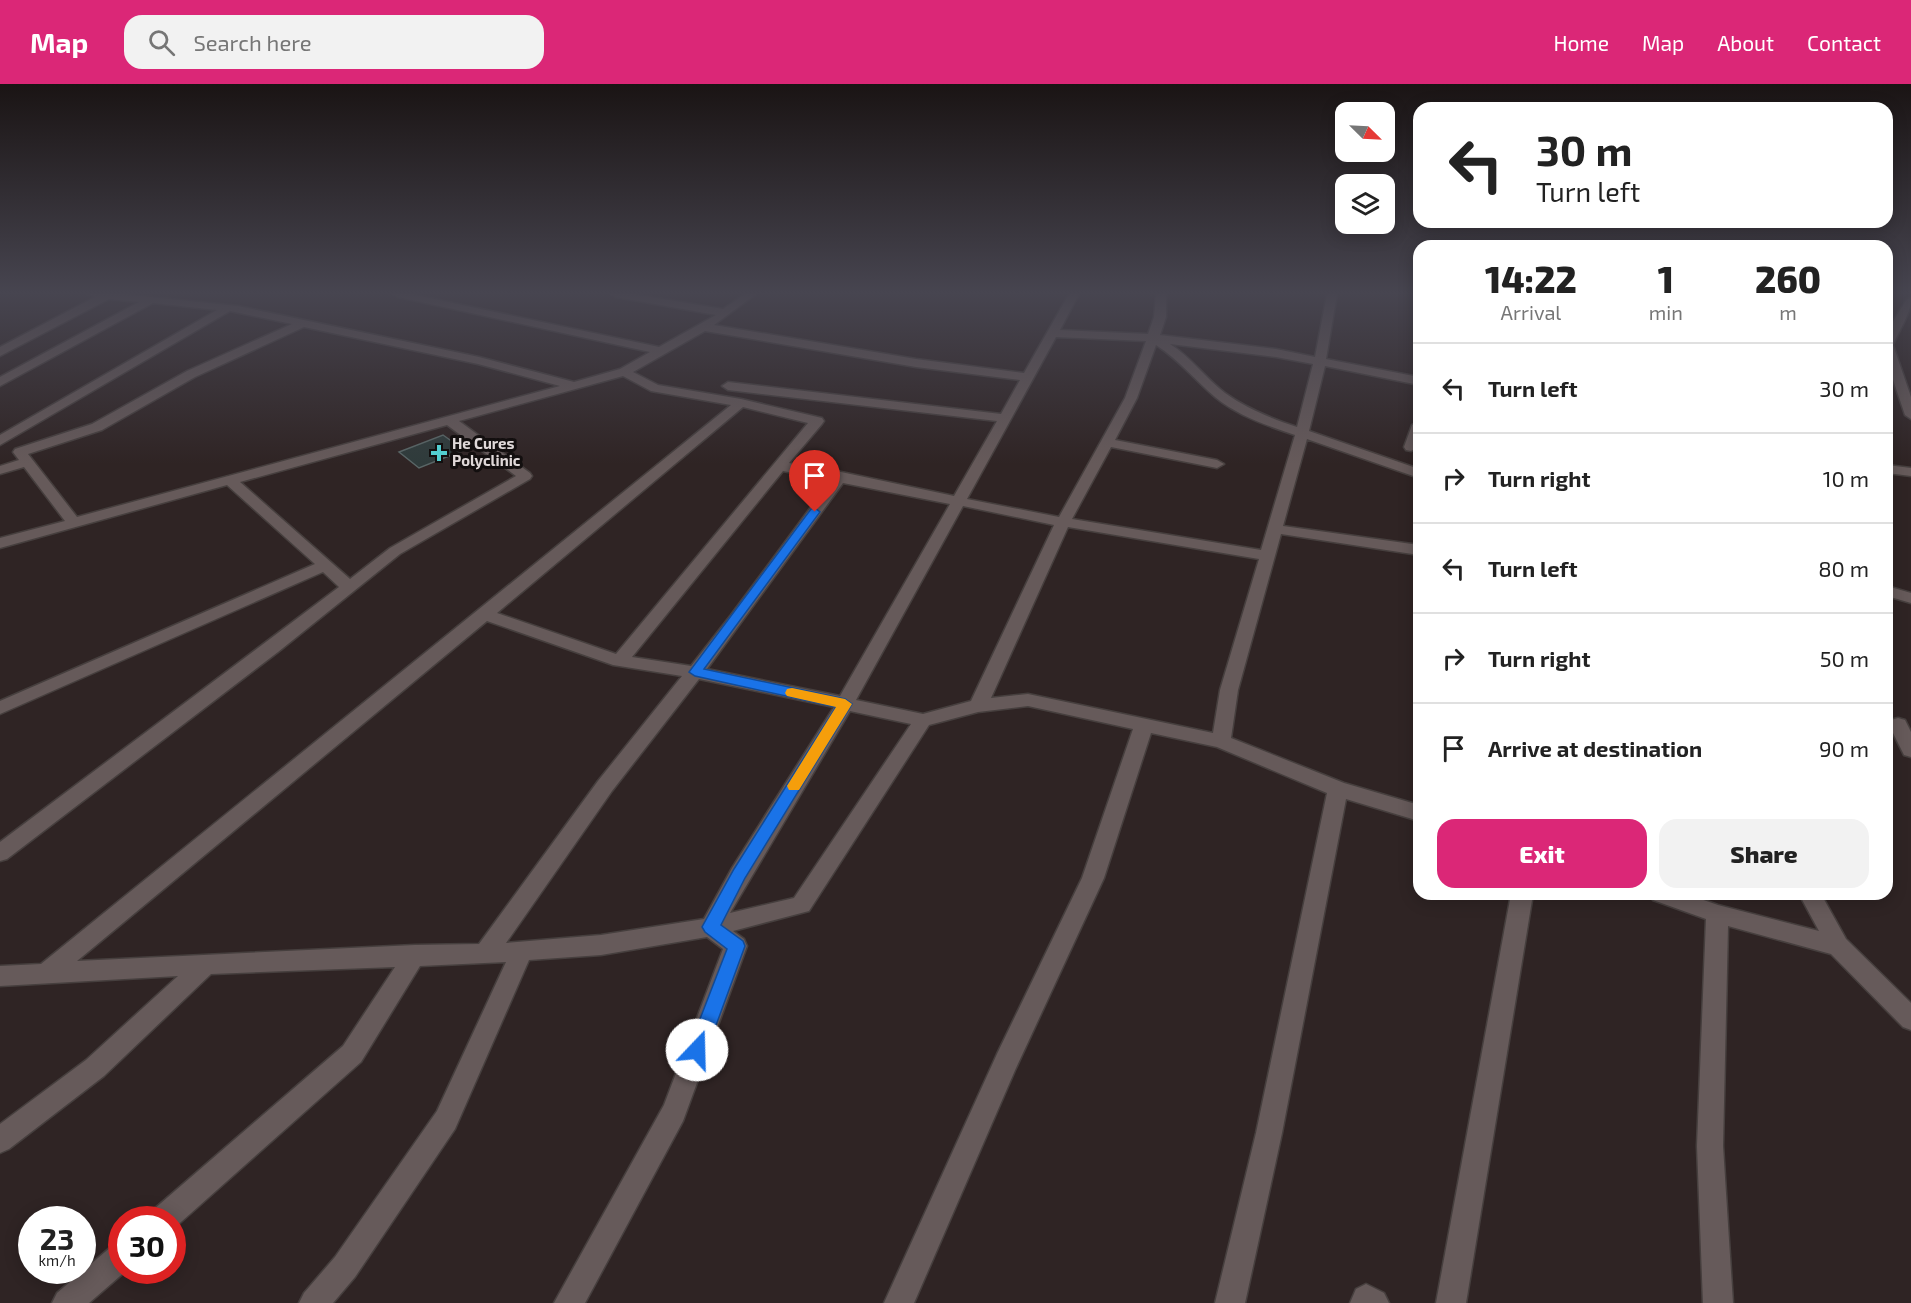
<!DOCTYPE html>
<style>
:root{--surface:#fff;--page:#f2f2f2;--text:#222;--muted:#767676;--line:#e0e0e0;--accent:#db2777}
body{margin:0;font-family:"Exo 2",sans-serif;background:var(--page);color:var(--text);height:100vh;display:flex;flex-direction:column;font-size:22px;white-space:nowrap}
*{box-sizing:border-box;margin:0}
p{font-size:20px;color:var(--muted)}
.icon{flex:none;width:33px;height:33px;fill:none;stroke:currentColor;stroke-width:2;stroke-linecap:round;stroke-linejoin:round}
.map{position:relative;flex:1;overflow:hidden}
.side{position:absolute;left:1413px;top:156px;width:480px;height:660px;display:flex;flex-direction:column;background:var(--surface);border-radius:18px;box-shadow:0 3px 15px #0003}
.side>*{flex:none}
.banner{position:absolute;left:1413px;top:18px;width:480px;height:126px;border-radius:18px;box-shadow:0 3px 15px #0003;background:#fff;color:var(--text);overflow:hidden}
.needle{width:39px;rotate:114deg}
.buttons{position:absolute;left:1335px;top:18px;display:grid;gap:12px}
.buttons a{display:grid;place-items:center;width:60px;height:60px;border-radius:12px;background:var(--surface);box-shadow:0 3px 15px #0003;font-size:30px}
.speed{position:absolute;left:18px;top:1122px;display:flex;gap:12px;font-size:30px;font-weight:700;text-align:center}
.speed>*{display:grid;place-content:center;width:78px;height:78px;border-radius:50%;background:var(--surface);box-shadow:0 3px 15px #0003;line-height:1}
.speed small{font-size:15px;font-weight:400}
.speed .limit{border:9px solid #d22;background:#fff;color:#111}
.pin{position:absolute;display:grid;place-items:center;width:51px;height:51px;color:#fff;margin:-62px -26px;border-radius:50% 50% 50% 0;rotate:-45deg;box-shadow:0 0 6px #0007}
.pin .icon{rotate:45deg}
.me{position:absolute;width:66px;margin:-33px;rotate:21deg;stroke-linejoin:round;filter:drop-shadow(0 0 4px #0008)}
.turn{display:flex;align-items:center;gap:21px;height:126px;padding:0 24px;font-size:27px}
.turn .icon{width:78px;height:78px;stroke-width:2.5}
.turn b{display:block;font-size:42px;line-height:51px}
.eta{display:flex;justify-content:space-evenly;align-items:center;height:102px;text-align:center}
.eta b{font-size:36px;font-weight:800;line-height:42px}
.action{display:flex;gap:12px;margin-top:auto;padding:12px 24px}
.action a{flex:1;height:69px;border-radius:18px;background:var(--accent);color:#fff;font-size:24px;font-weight:800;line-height:69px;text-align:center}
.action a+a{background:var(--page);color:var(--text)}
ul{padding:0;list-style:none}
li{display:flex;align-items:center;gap:18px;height:90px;padding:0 24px;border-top:2px solid var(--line)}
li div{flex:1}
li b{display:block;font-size:22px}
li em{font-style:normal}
header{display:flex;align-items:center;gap:36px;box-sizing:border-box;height:84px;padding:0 30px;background:var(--accent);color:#fff}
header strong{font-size:28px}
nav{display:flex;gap:33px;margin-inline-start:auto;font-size:21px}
.search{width:420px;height:54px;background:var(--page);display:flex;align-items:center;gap:15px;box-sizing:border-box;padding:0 21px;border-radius:18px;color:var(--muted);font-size:22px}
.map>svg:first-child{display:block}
.building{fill:#2f3b3b;stroke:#596666;stroke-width:1.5}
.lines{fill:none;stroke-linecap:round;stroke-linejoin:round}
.minor-casing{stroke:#463f3e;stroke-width:3}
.minor{fill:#665a5a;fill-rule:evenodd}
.route{fill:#1a73e8;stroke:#114b97;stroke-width:1.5}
.slow{fill:#f59e0b}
.poi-dot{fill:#52cdcf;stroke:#130f0f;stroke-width:2}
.labels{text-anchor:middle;stroke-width:6;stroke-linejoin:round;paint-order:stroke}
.far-poi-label{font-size:15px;font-weight:bold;fill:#e0d9d9;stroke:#130f0f;text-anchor:start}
</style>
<header>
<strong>Map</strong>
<div class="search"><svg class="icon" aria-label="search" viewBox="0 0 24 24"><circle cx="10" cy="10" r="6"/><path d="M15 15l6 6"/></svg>Search here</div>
<nav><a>Home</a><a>Map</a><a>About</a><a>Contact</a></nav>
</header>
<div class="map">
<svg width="1911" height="1219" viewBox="0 0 1911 1219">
<rect width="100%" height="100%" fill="#2f2424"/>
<polygon class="building" points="443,351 464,366 419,384 399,368"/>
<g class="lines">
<defs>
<g id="minor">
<path d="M88,210h33l117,12 241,51 95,25 46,-13 30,-17 -252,-55 -5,-3h18l248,53 57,-32 -100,-18 -5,-3h22l90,15 22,-15h11l-42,31 202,34 108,14 45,-79h10l-19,36 88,4 6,-17 2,-23h10v23l-6,18 116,14 39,8 12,-63h10l-11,65 93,18v8l-94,-19 -16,65 110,38v9l-112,-39 -24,87 136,19v10l-138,-21 -43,156 -7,48 113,45 75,22v16l-73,-22 -64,334 -37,170h-30l41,-170 71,-340 -110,-46 -66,-14 -47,145 -88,190 -102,235h-30l113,-249 85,-176 51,-149 -105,-23 -50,6 -49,13 -120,186 -76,20 11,8 3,7 -64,175 -98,182h-31l110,-198 59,-156 -16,-12 -106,18 -72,5 -74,169 -100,148 -22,26h-34l5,-10 31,-36 102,-146 69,-149 -86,4 -59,96 -189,168v-10h-23l4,-10 190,-164 52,-79 -184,7 -107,102 -95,73 -9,4v-29l86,-64 92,-84 -178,10v-20l41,-2 690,-559 -80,-14 -28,-15 -164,45 71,52 2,3 -2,3 -130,75 -122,98 -271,207 -7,2v-19l339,-255 -16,-15 -323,142v-13l315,-137 -88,-79 -227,63v-10l65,-17 -41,-54 -24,7v-8l19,-6 -6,-8 2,-3 77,-25 95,-53 105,-47 -62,-13 -230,134v-10l217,-125 -64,-7 -153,83v-9l139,-75 -30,-3 -109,57v-9l95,-50zM304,243l174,37 82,22 -483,131 -49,-63 74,-24 93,-53zM705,247l211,36 104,13 -19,34 -273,-32 -6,4 6,4 269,31 -43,75 -113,-24 -52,-9 33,-39 2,-3 -2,-3 -81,-19 -83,-14 -25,-13zM1056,253l90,4 -21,57 -66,119 -92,-18zM1170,260l106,13 37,7 -16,63c-24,-8 -50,-18 -72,-34 -20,-15 -34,-36 -55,-49zM1156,261c23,15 39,35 59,52 23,19 53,29 80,38l-34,115 -189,-31 39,-72 106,21 7,-4 -7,-4 -102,-20 22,-42zM743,323l65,16 -192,231 -119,-41zM447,341l69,51 -126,72 -40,31 -110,-97zM783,387l48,9 -100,135 -40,51 -59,-9zM843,399l107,21 -110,192 -133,-27zM963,422l91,19 -83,176 -48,13 -67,-14zM1068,443l191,32 -39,131 -7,43 -185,-39 -37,4zM487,537l126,44 69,11 -84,105 -119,163 -64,1 -338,16zM699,595l135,28 -102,161 -28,51 -103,16 -95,8 106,-152zM850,627l61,13 -117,174 -64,15z"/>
<path d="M1911,214c0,16 -12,32 -18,47l18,52v22l-6,-4 -18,-53v-31l20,-32z"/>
<polygon points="1419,337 1418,363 1411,367 1406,366 1404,363 1412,341"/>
<polygon points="1887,381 1911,384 1911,392 1887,389"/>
<polygon points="1887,502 1911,509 1911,519 1887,512"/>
<polygon points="1898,634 1905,636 1911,648 1911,673 1904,671 1889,641 1891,636"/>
<polygon points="1511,810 1533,810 1466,1219 1436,1219"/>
<polygon points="1650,810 1686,810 1718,821 1819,847 1799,810 1821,810 1846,855 1911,919 1911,946 1903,943 1831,870 1728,842 1723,1062 1733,1219 1703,1219 1697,1062 1706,835 1653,816"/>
<polygon points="122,1158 122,1186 127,1186 89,1219 52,1219 57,1209 112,1162"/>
<polygon points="1366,1200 1384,1209 1389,1219 1350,1219 1356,1205"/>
</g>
</defs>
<use href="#minor" class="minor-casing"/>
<use href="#minor" class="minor"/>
</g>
<linearGradient id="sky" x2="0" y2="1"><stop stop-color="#1a1414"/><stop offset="0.55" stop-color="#474550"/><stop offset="1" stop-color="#474550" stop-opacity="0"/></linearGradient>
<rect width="1911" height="380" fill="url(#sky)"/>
<polygon class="route" points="815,424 820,428 704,585 845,615 852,620 745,794 721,841 743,857 745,862 707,966 704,972 697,974 691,972 688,966 727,865 705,848 702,843 734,785 836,623 695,592 689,588 811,425"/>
<polygon class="slow" points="792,604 845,615 852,620 799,706 789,706 787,702 836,623 787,612 785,609 787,605"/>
<path class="poi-dot" d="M436 360h6v6h6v6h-6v6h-6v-6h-6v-6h6z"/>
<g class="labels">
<g class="far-poi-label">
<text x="452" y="365">He Cures<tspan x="452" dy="17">Polyclinic</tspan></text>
</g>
</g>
</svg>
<div class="buttons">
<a><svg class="needle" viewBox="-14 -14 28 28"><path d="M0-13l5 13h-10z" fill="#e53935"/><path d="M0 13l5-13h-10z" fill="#767676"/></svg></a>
<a><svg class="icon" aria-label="layers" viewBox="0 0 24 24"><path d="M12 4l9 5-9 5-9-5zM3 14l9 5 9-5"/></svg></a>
</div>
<div class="speed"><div>23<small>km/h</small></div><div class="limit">30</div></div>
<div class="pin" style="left:815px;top:428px;background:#d93025"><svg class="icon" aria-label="arrive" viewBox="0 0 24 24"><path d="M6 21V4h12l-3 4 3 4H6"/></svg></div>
<svg class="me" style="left:697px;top:966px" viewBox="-20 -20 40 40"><circle r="19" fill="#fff"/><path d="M0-13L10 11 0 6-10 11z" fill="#1a73e8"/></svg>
<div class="banner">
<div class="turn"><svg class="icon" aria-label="left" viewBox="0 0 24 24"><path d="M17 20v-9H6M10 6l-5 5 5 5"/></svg><div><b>30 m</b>Turn left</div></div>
</div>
<section class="side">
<div class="eta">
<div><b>14:22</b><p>Arrival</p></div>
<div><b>1</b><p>min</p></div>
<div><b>260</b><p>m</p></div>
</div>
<ul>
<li><svg class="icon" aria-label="left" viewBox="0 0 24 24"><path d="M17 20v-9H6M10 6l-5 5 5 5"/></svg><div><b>Turn left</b></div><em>30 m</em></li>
<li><svg class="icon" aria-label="right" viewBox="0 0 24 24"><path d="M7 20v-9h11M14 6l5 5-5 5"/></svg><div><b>Turn right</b></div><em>10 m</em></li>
<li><svg class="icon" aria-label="left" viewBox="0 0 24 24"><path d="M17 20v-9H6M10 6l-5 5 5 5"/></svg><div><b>Turn left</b></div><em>80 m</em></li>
<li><svg class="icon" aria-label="right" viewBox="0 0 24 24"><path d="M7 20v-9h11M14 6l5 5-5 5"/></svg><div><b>Turn right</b></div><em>50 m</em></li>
<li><svg class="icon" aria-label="arrive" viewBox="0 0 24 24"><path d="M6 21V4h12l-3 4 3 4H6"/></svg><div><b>Arrive at destination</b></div><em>90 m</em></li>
</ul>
<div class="action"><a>Exit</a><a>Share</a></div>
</section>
</div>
